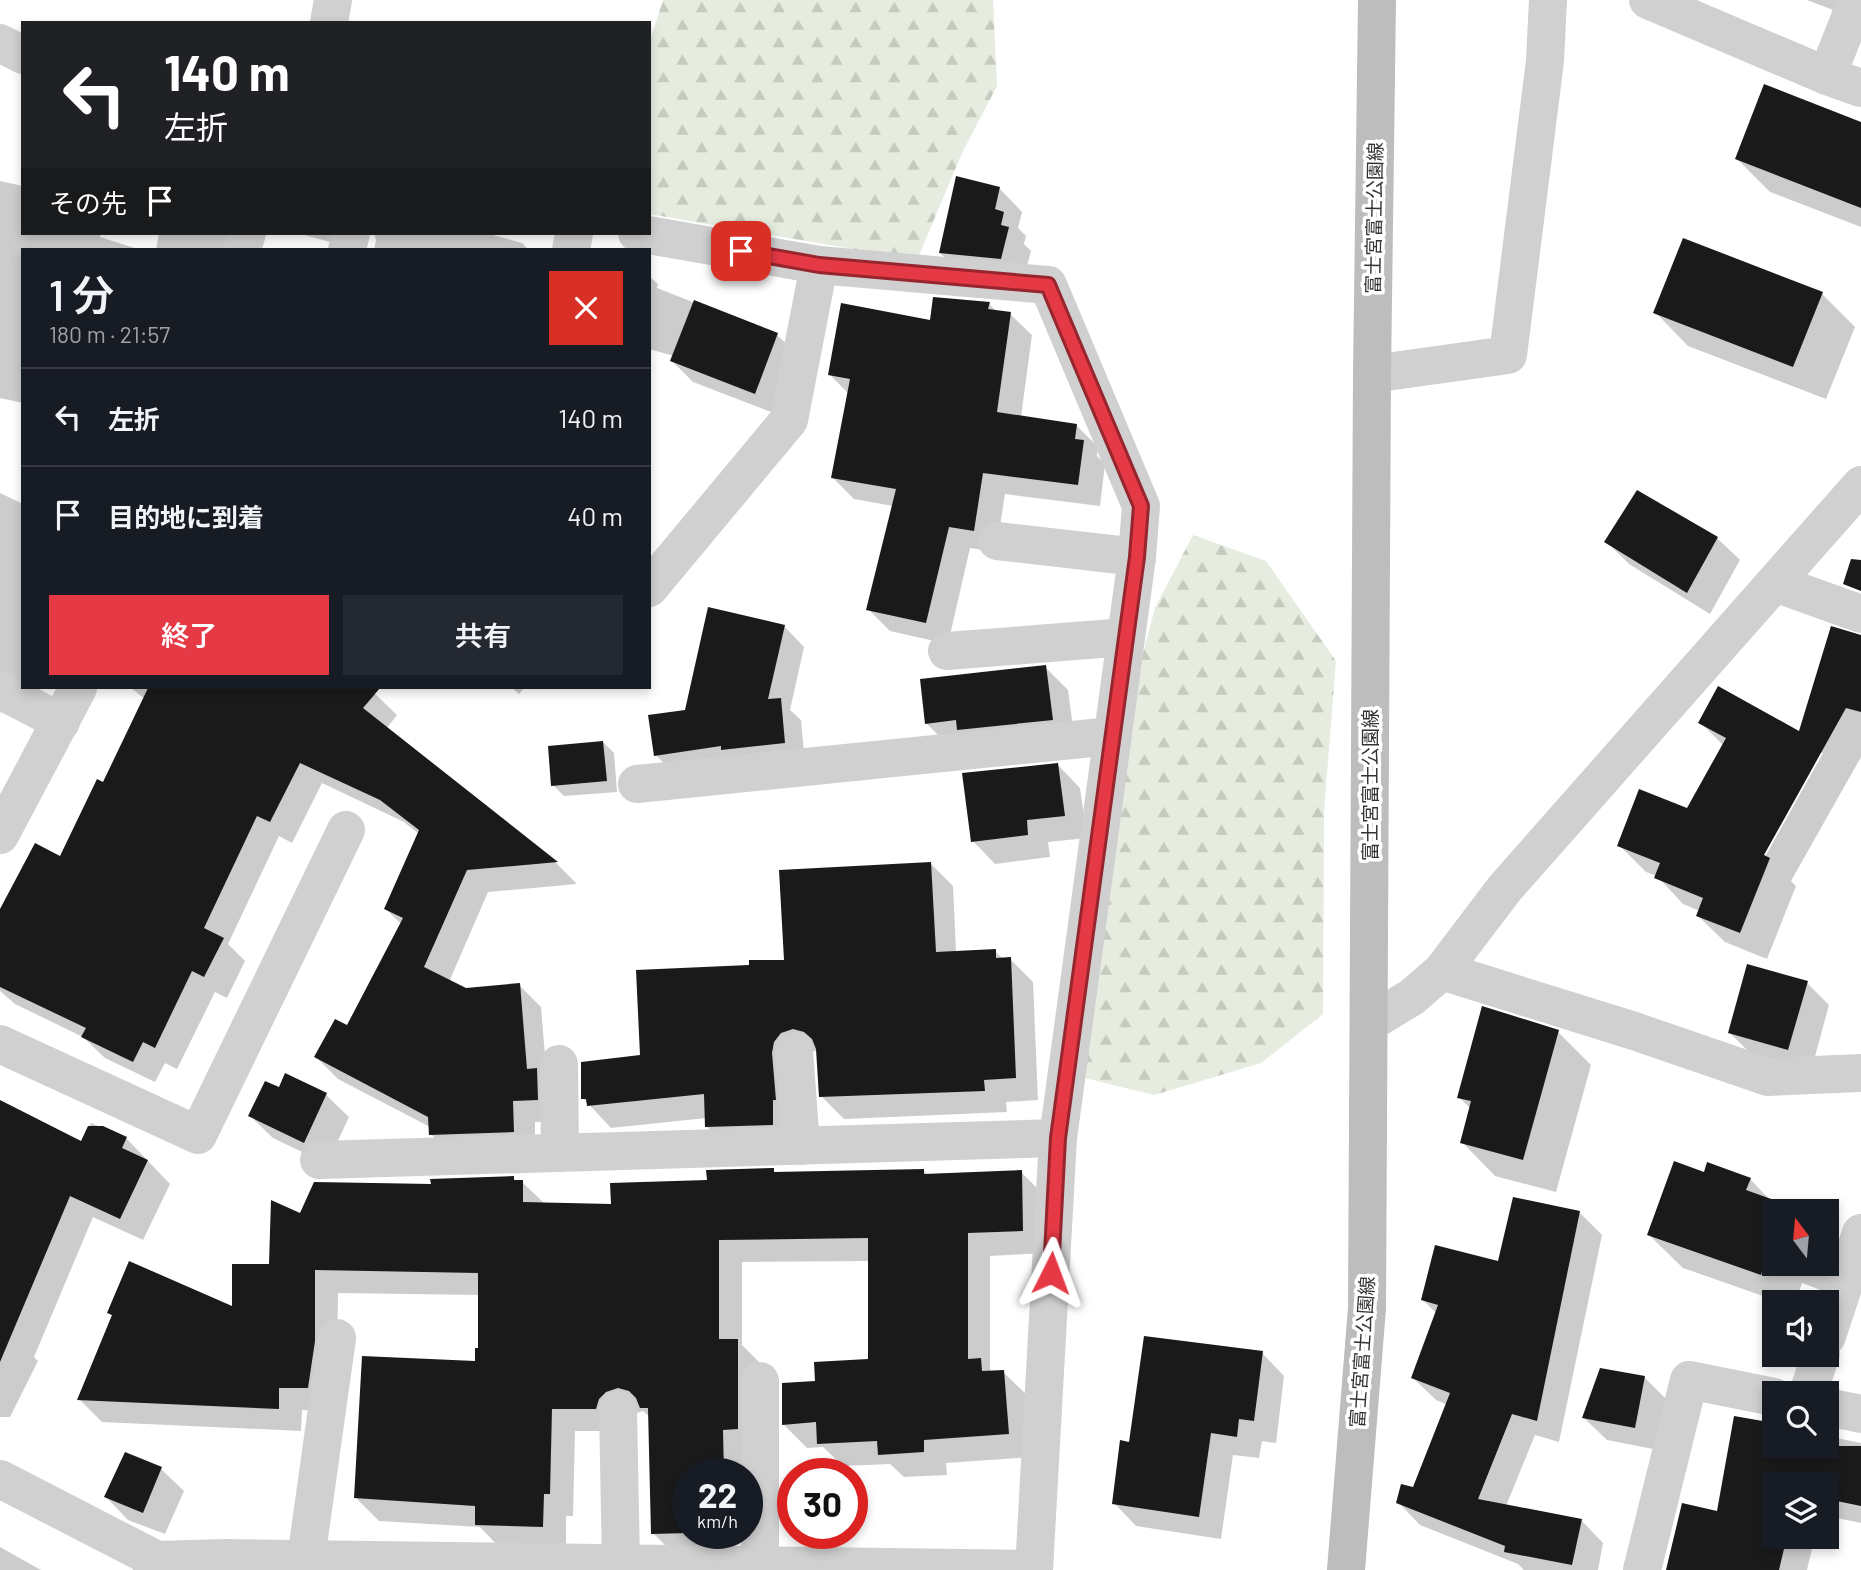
<!DOCTYPE html>
<html lang="ja">
<meta charset="utf-8">
<style>
:root{--surface:#171b24;--page:#242831;--text:#f1f3f6;--muted:#9ea1a6;--line:#363941;--accent:#e63946}
body{margin:0;font-family:Barlow,"Noto Sans JP",sans-serif;background:var(--page);color:var(--text);height:100vh;display:flex;flex-direction:column;font-size:26px;white-space:nowrap}
*{box-sizing:border-box;margin:0}
p{font-size:23px;color:var(--muted)}
.icon{flex:none;width:38px;height:38px;fill:none;stroke:currentColor;stroke-width:2;stroke-linecap:round;stroke-linejoin:round}
.map{position:relative;flex:1;overflow:hidden}
.panel{position:absolute;left:21px;top:248px;width:630px;height:441px;display:flex;flex-direction:column;background:var(--surface);border-radius:0px;box-shadow:0 4px 10px #0003}
.panel>*{flex:none}
.guide{position:absolute;left:21px;top:21px;width:630px;height:214px;border-radius:0px;box-shadow:0 4px 10px #0003;background:#202124;color:#fff;overflow:hidden}
.needle{width:46px;rotate:344deg}
.buttons{position:absolute;left:1762px;top:1199px;display:grid;gap:14px}
.buttons a{display:grid;place-items:center;width:77px;height:77px;border-radius:0px;background:var(--surface);box-shadow:0 4px 10px #0003;font-size:35px}
.speed{position:absolute;left:672px;top:1458px;display:flex;gap:14px;font-size:35px;font-weight:700;text-align:center}
.speed>*{display:grid;place-content:center;width:91px;height:91px;border-radius:50%;background:var(--surface);box-shadow:0 4px 10px #0003;line-height:1}
.speed small{font-size:18px;font-weight:400}
.speed .limit{border:10px solid #d22;background:#fff;color:#111}
.pin{position:absolute;display:grid;place-items:center;width:60px;height:60px;color:#fff;margin:-30px;border-radius:14px;box-shadow:0 4px 10px #0006}
.me{position:absolute;width:77px;margin:-38px;rotate:3deg;stroke-linejoin:round;filter:drop-shadow(0 0 5px #0008)}
.turn{display:flex;align-items:center;gap:24px;height:147px;padding:0 28px;font-size:32px}
.turn .icon{width:91px;height:91px;stroke-width:2.5}
.turn b{display:block;font-size:49px;line-height:60px}
.then{display:flex;align-items:center;height:66px;padding:0 28px;background:#0003;gap:14px;font-size:26px}
.round{display:grid;place-items:center;flex:none;width:74px;height:74px;border-radius:0px;background:var(--page)}
.overview{display:flex;align-items:center;justify-content:space-between;height:119px;padding:0 28px}
h1{font-size:42px;font-weight:600;line-height:52px}
.cta{display:flex;gap:14px;margin-top:auto;padding:14px 28px}
.cta a{flex:1;height:80px;border-radius:0px;background:var(--accent);color:#fff;font-size:28px;font-weight:600;line-height:80px;text-align:center}
.cta a+a{background:var(--page);color:var(--text)}
ul{padding:0;list-style:none}
li{display:flex;align-items:center;gap:21px;height:98px;padding:0 28px;border-top:2px solid var(--line)}
li div{flex:1}
li b{display:block;font-size:26px}
li em{font-style:normal}
.map>svg:first-child{display:block}
.forest{fill:url(#forest-firs)}
.shadow{fill:#0003;fill-rule:evenodd}
.building{fill:#1a1a1a}
.lines{fill:none;stroke-linecap:round;stroke-linejoin:round}
.minor{stroke:#d0d0d0;stroke-width:38}
.secondary{stroke:#bdbdbd;stroke-width:38}
.route-casing{stroke:#96252e;stroke-width:18}
.route{stroke:#e63946;stroke-width:12}
.labels{text-anchor:middle;stroke-width:7;stroke-linejoin:round;paint-order:stroke}
.street-label{font-size:19px;fill:#333;stroke:#fff}
</style>
<div class="map">
<svg width="1861" height="1570" viewBox="0 0 1861 1570">
<defs>
<pattern id="forest-firs" width="22" height="20" patternUnits="userSpaceOnUse" patternTransform="scale(1.75)"><rect width="22" height="20" fill="#e6ecdf"/><path d="M5 1l3.5 6h-7zM16 11l3.5 6h-7z" fill="#c6cbc0"/></pattern>
</defs>
<rect width="100%" height="100%" fill="#fff"/>
<g class="forest">
<polygon points="663,0 993,0 997,86 962,153 917,260 649,214 649,44"/>
<polygon points="1193,535 1266,561 1336,661 1324,811 1323,1014 1261,1063 1154,1095 1081,1077 1143,653 1155,608"/>
</g>
<g class="shadow">
<polygon points="1807,0 1856,0 1849,16"/>
<polygon points="1861,123 1861,227 1770,192 1737,159"/>
<polygon points="0,181 23,186 23,233 101,233 100,237 141,250 23,250 23,403 0,398"/>
<polygon points="1000,189 1022,212 1018,228 1026,236 1024,244 1031,251 1023,281 963,275 940,253"/>
<polygon points="159,233 230,233 227,250 156,250"/>
<polygon points="297,233 486,233 522,243 529,250 374,250 376,240 374,233 366,233 352,248"/>
<polygon points="649,276 658,284 657,288 777,335 799,356 776,414 693,382 672,361 674,356 649,349"/>
<polygon points="1822,294 1855,327 1826,399 1688,346 1655,312"/>
<polygon points="989,304 997,312 1010,314 1032,335 1021,417 1076,425 1098,447 1097,456 1105,464 1100,506 1005,494 996,552 970,548 948,644 890,631 868,609 893,506 854,499 832,477 849,394 830,375 931,322"/>
<polygon points="0,493 23,504 23,680 3,702 0,715"/>
<polygon points="1717,538 1740,560 1710,614 1629,564 1606,541"/>
<polygon points="784,626 804,647 790,710 801,720 805,763 676,776 656,755 687,711"/>
<path d="M1861,637v120l-70,124 5,5 -29,73 -42,-17 -27,-26 2,-5 -17,-7 -26,-28 -11,-4 -27,-27 69,-35 36,-64 -24,-24 100,12zM1819,753h4l-62,111 -3,-2z"/>
<polygon points="1045,667 1068,690 1075,742 949,746 926,723"/>
<polygon points="131,688 369,688 397,715 386,729 556,863 577,884 488,892 449,982 466,990 519,985 541,1007 547,1080 559,1121 535,1122 535,1154 452,1156 431,1134 430,1127 338,1079 316,1057 347,1027 402,925 386,909 419,834 404,822 322,783 292,843 279,836 228,944 245,961 227,998 215,992 177,1069 165,1063 155,1082 105,1058 83,1037 15,1004 0,991 0,910 61,858 104,785 145,699"/>
<polygon points="512,688 524,688 519,694"/>
<polygon points="603,742 614,753 617,792 564,796 553,785"/>
<polygon points="1058,765 1080,788 1087,838 1048,842 1050,857 995,864 973,841"/>
<polygon points="931,864 953,886 956,952 995,951 1004,960 1010,959 1033,982 1038,1100 1006,1102 1007,1112 844,1119 821,1096 818,1052 815,1051 804,1055 797,1122 729,1148 706,1126 706,1118 611,1128 583,1098 642,1056 751,967 786,962"/>
<polygon points="1807,983 1829,1005 1811,1071 1752,1055 1730,1033"/>
<polygon points="1558,1032 1591,1065 1556,1192 1495,1176 1462,1142 1471,1109 1459,1097"/>
<polygon points="286,1076 326,1095 349,1117 327,1164 273,1138 250,1116 280,1089"/>
<polygon points="0,1109 82,1143 91,1123 126,1138 170,1184 143,1240 93,1217 34,1357 38,1361 10,1417 0,1417"/>
<polygon points="773,1170 777,1174 924,1171 928,1175 1021,1172 1045,1196 1046,1253 990,1256 990,1371 1003,1372 1027,1395 1031,1457 946,1463 947,1475 904,1477 890,1464 843,1466 823,1447 807,1448 784,1425 816,1382 870,1361 870,1261 742,1262 742,1345 761,1364 746,1474 688,1474 688,1533 747,1533 747,1538 730,1539 729,1555 677,1557 653,1533 650,1417 643,1411 630,1415 620,1431 575,1431 573,1516 566,1516 566,1549 500,1548 480,1527 379,1521 355,1497 477,1363 480,1350 480,1295 338,1293 337,1365 331,1411 302,1410 301,1431 102,1422 79,1399 114,1317 109,1313 234,1309 271,1266 301,1215 432,1186 513,1178 517,1182 522,1182 545,1204 612,1206 708,1182"/>
<polygon points="1705,1174 1750,1179 1771,1201 1799,1211 1774,1211 1774,1264 1827,1264 1827,1233 1842,1248 1826,1292 1802,1283 1795,1302 1780,1302 1683,1268 1649,1235"/>
<polygon points="1579,1212 1602,1235 1559,1442 1535,1435 1506,1506 1581,1520 1603,1543 1598,1570 1524,1570 1518,1564 1420,1525 1398,1502 1414,1489 1448,1405 1436,1400 1413,1378 1437,1314 1423,1300 1500,1263"/>
<polygon points="1262,1353 1284,1376 1276,1443 1262,1441 1259,1458 1233,1455 1221,1539 1136,1526 1114,1503"/>
<polygon points="1644,1377 1667,1400 1658,1450 1607,1440 1584,1418"/>
<polygon points="1735,1418 1774,1425 1774,1446 1827,1446 1827,1436 1861,1443 1861,1523 1827,1516 1827,1484 1774,1484 1774,1536 1815,1536 1807,1570 1668,1570 1719,1513"/>
<polygon points="161,1469 184,1491 165,1534 128,1520 106,1497"/>
<polygon points="0,1547 41,1570 0,1570"/>
</g>
<g class="building">
<polygon points="1764,84 1861,122 1861,208 1735,159"/>
<polygon points="956,176 1000,187 995,209 1004,212 1001,225 1009,227 1001,259 939,253"/>
<polygon points="1683,238 1823,292 1793,367 1653,313"/>
<polygon points="933,297 990,302 988,309 1011,312 997,412 1077,424 1075,439 1084,440 1078,485 983,473 974,531 949,527 926,623 866,610 896,489 831,478 850,379 828,375 841,303 930,320"/>
<polygon points="694,300 778,333 755,394 670,361"/>
<polygon points="1637,490 1718,537 1687,593 1604,542"/>
<polygon points="1851,559 1861,560 1861,591 1843,584"/>
<polygon points="708,607 785,625 768,699 781,698 785,743 721,750 721,746 654,756 648,715 685,710"/>
<polygon points="1831,626 1861,635 1861,712 1846,708 1764,855 1770,858 1740,933 1696,916 1703,898 1654,878 1660,863 1617,846 1639,789 1687,808 1726,738 1698,723 1718,686 1799,731"/>
<polygon points="1046,665 1053,720 957,730 956,720 925,724 920,679"/>
<polygon points="148,688 380,688 363,708 558,862 467,870 424,967 466,988 520,983 527,1069 537,1068 538,1100 513,1101 514,1132 429,1135 428,1117 314,1057 335,1019 347,1025 403,918 384,909 419,830 380,800 300,763 270,822 257,816 204,928 224,938 204,977 192,971 155,1048 143,1042 133,1062 81,1037 86,1028 0,987 0,909 35,843 60,856 97,779 103,782"/>
<polygon points="603,741 607,781 551,786 548,746"/>
<polygon points="1058,763 1065,816 1027,820 1028,835 971,842 962,773"/>
<polygon points="931,862 936,952 996,949 996,958 1011,957 1016,1078 984,1080 985,1091 819,1097 816,1049 812,1039 804,1032 793,1029 781,1033 774,1042 772,1053 776,1100 773,1100 773,1125 705,1127 704,1094 587,1106 586,1099 581,1099 581,1062 640,1055 636,970 749,965 749,960 784,960 779,870"/>
<polygon points="1747,964 1808,981 1788,1050 1728,1033"/>
<polygon points="1482,1006 1559,1030 1523,1160 1460,1143 1471,1101 1457,1098"/>
<polygon points="285,1073 327,1093 304,1143 248,1116 265,1081 279,1087"/>
<polygon points="0,1100 81,1141 88,1126 103,1126 127,1137 122,1148 148,1160 120,1219 70,1196 0,1362"/>
<polygon points="1674,1161 1704,1172 1707,1162 1751,1178 1746,1190 1774,1200 1774,1236 1761,1275 1647,1235"/>
<polygon points="774,1168 774,1172 924,1169 924,1174 1022,1170 1023,1231 968,1233 968,1359 981,1358 982,1371 1004,1370 1009,1434 924,1440 924,1452 878,1455 877,1441 817,1444 816,1422 782,1425 782,1383 815,1381 814,1362 868,1359 868,1238 719,1240 719,1339 738,1339 738,1429 723,1430 724,1474 688,1474 689,1533 651,1534 648,1408 640,1408 636,1398 629,1391 618,1388 606,1392 599,1399 596,1409 552,1409 550,1494 544,1494 543,1527 475,1525 475,1506 354,1498 362,1356 475,1361 475,1348 478,1348 478,1273 315,1270 315,1341 308,1388 279,1388 279,1409 77,1400 112,1315 107,1313 129,1261 232,1306 232,1264 269,1264 271,1200 300,1213 314,1182 431,1184 430,1179 514,1176 514,1180 523,1180 523,1202 611,1204 610,1183 707,1180 706,1170"/>
<polygon points="1513,1197 1580,1211 1537,1421 1512,1414 1478,1499 1582,1519 1572,1565 1504,1552 1505,1546 1396,1503 1401,1484 1413,1487 1450,1393 1411,1378 1438,1305 1421,1300 1435,1245 1498,1261"/>
<polygon points="1144,1336 1263,1351 1254,1421 1239,1419 1237,1437 1211,1433 1199,1517 1112,1504 1120,1440 1129,1442"/>
<polygon points="1600,1368 1645,1376 1635,1428 1582,1418"/>
<polygon points="1734,1416 1774,1423 1774,1446 1861,1446 1861,1506 1827,1499 1827,1484 1774,1484 1774,1536 1787,1536 1779,1570 1666,1570 1682,1503 1717,1511"/>
<polygon points="125,1452 162,1467 143,1513 104,1497"/>
</g>
<g class="lines">
<g class="minor">
<polyline points="1648,0 1827,76 1861,88"/>
<polyline points="329,23 333,0"/>
<polyline points="0,43 23,55"/>
<polyline points="1827,76 1857,0"/>
<polyline points="637,233 819,265 1048,285 1141,506 1137,557 1058,1138 1034,1570"/>
<polyline points="242,250 247,233"/>
<polyline points="347,250 351,233"/>
<polyline points="571,250 574,233"/>
<polyline points="1372,374 1508,355 1545,61 1548,0"/>
<polyline points="997,541 1137,557"/>
<polyline points="1775,583 1861,614"/>
<polyline points="649,588 789,420 819,265"/>
<polyline points="947,651 1126,637"/>
<polyline points="0,690 61,722"/>
<polyline points="637,784 1112,736"/>
<polyline points="0,835 78,688"/>
<polyline points="1442,971 1634,1031 1768,1077 1861,1073"/>
<polyline points="1369,1023 1412,997 1442,971 1505,888 1861,485"/>
<polyline points="0,1044 198,1135 346,830"/>
<polyline points="794,1051 801,1146"/>
<polyline points="559,1064 560,1153"/>
<polyline points="319,1160 1058,1138"/>
<polyline points="1827,1336 1861,1233"/>
<polyline points="1808,1393 1821,1354"/>
<polyline points="1827,1407 1861,1414"/>
<polyline points="618,1410 621,1564"/>
<polyline points="0,1479 157,1560"/>
<polyline points="306,1559 337,1338"/>
<polyline points="760,1565 760,1381"/>
<polyline points="152,1570 157,1560 226,1558 1034,1569"/>
<polyline points="1642,1570 1689,1380 1774,1397"/>
</g>
<polyline class="secondary" points="1346,1570 1367,1308 1372,374 1377,0"/>
</g>
<g class="lines">
<defs>
<polyline id="route" points="741,251 819,265 1048,285 1141,506 1137,557 1058,1138 1051,1273"/>
</defs>
<use href="#route" class="route-casing"/>
<use href="#route" class="route"/>
</g>
<g class="labels">
<g class="street-label">
<text transform="translate(1374 218) rotate(-89)" y="7">富士宮富士公園線</text>
<text transform="translate(1370 785) rotate(-90)" y="7">富士宮富士公園線</text>
<text transform="translate(1362 1352) rotate(-86)" y="7">富士宮富士公園線</text>
</g>
</g>
</svg>
<div class="buttons">
<a><svg class="needle" viewBox="-14 -14 28 28"><path d="M0-13l5 13h-10z" fill="#e53935"/><path d="M0 13l5-13h-10z" fill="#9ea1a6"/></svg></a>
<a><svg class="icon" aria-label="sound" viewBox="0 0 24 24"><path d="M4 9h4l5-4v14l-5-4H4zM17 9q2 3 0 6"/></svg></a>
<a><svg class="icon" aria-label="search" viewBox="0 0 24 24"><circle cx="10" cy="10" r="6"/><path d="M15 15l6 6"/></svg></a>
<a><svg class="icon" aria-label="layers" viewBox="0 0 24 24"><path d="M12 4l9 5-9 5-9-5zM3 14l9 5 9-5"/></svg></a>
</div>
<div class="speed"><div>22<small>km/h</small></div><div class="limit">30</div></div>
<div class="pin" style="left:741px;top:251px;background:#d93025"><svg class="icon" aria-label="arrive" viewBox="0 0 24 24"><path d="M6 21V4h12l-3 4 3 4H6"/></svg></div>
<svg class="me" style="left:1051px;top:1273px" viewBox="-20 -20 40 40"><path d="M0-17L14 15 0 8-14 15z" fill="#e63946" stroke="#fff" stroke-width="4"/></svg>
<div class="guide">
<div class="turn"><svg class="icon" aria-label="left" viewBox="0 0 24 24"><path d="M17 20v-9H6M10 6l-5 5 5 5"/></svg><div><b>140 m</b>左折</div></div>
<div class="then">その先<svg class="icon" aria-label="arrive" viewBox="0 0 24 24"><path d="M6 21V4h12l-3 4 3 4H6"/></svg></div>
</div>
<section class="panel">
<div class="overview"><div><h1>1 分</h1><p>180 m · 21:57</p></div><a class="round" style="background:#d93025;color:#fff"><svg class="icon" aria-label="close" viewBox="0 0 24 24"><path d="M6 6l12 12M18 6L6 18"/></svg></a></div>
<ul>
<li><svg class="icon" aria-label="left" viewBox="0 0 24 24"><path d="M17 20v-9H6M10 6l-5 5 5 5"/></svg><div><b>左折</b></div><em>140 m</em></li>
<li><svg class="icon" aria-label="arrive" viewBox="0 0 24 24"><path d="M6 21V4h12l-3 4 3 4H6"/></svg><div><b>目的地に到着</b></div><em>40 m</em></li>
</ul>
<div class="cta"><a>終了</a><a>共有</a></div>
</section>
</div>
